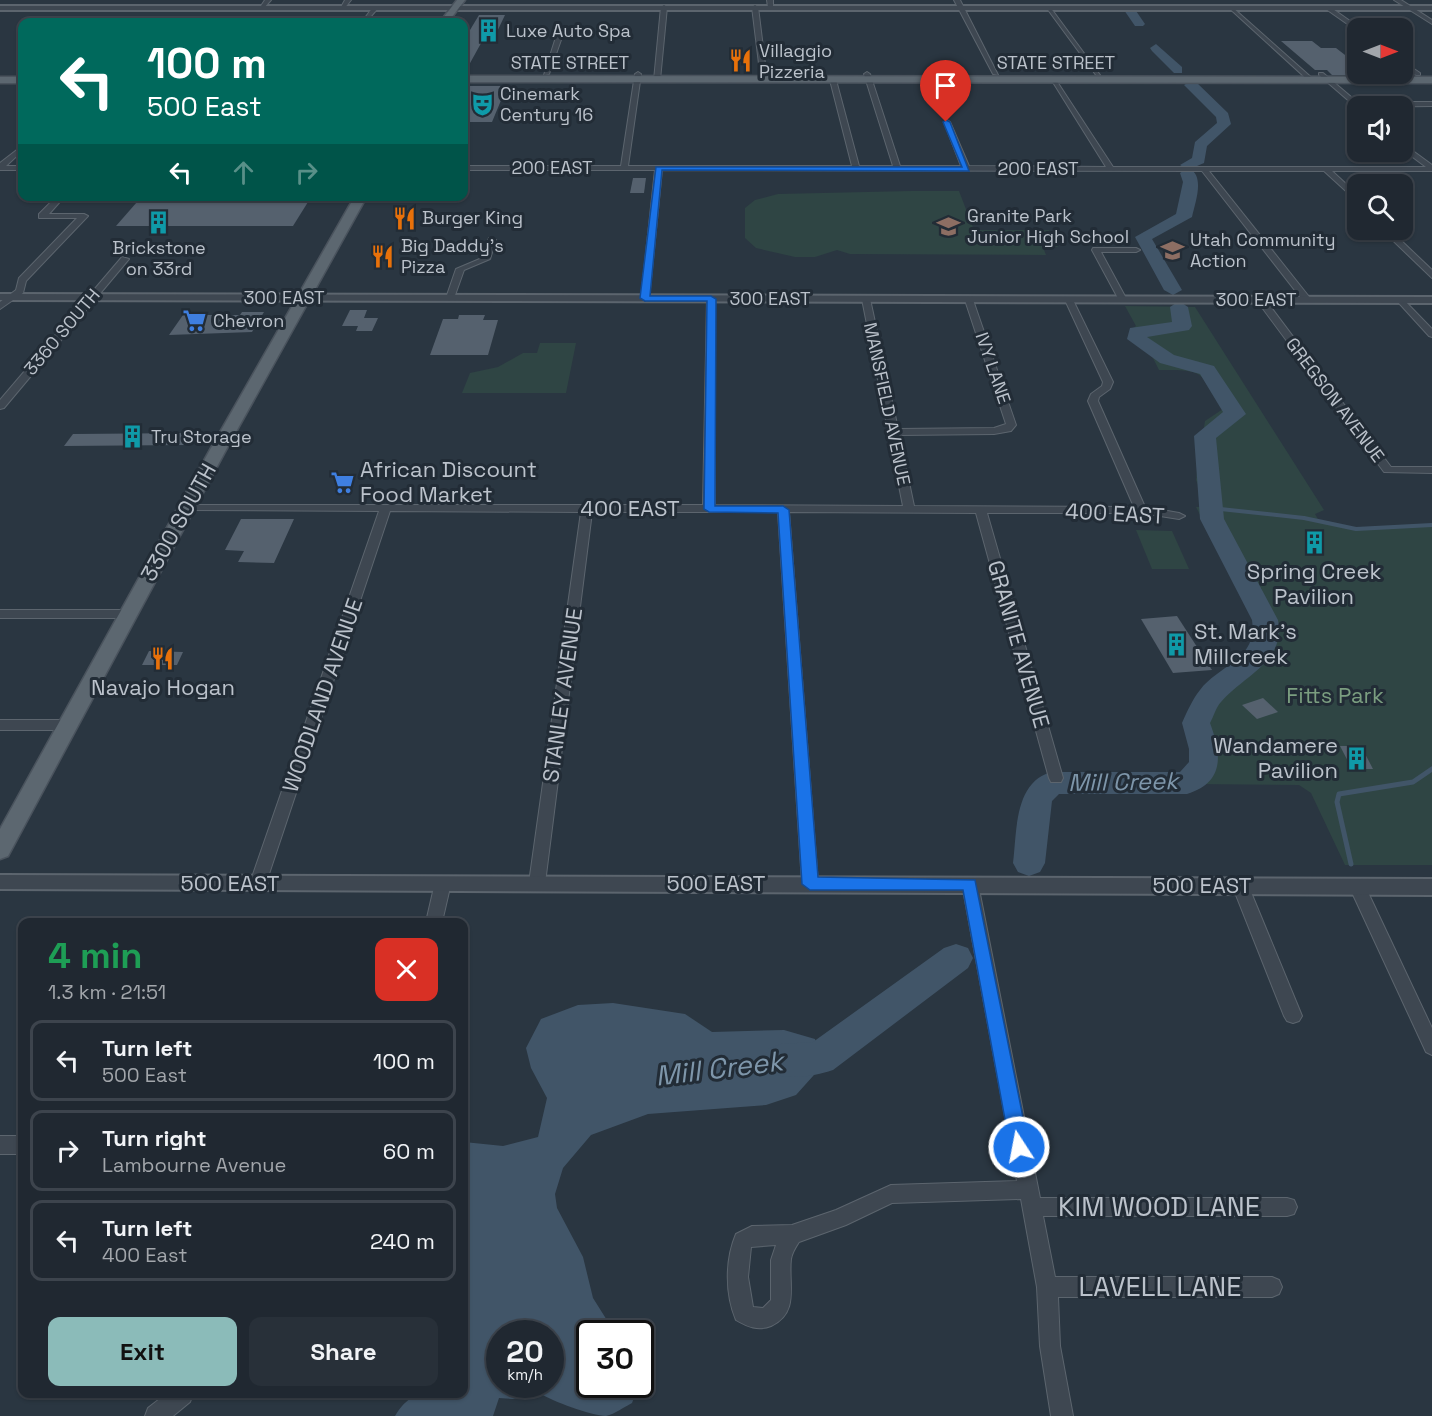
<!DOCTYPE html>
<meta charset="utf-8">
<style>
:root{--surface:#202831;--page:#283039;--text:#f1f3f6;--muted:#a2a6ab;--line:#3d444d;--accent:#8bbbb9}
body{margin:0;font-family:"Space Grotesk",sans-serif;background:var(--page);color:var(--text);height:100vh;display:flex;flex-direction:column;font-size:22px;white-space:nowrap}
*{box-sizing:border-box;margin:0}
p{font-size:20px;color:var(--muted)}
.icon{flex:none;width:33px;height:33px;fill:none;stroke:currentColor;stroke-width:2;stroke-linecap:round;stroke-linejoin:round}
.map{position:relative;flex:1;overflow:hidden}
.drawer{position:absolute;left:18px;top:918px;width:450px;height:480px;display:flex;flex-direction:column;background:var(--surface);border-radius:12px;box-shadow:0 2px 4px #0004,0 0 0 2px var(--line)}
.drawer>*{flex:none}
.guide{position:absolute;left:18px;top:18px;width:450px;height:183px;border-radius:12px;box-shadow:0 2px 4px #0004,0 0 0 2px var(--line);background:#00695c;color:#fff;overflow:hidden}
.needle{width:39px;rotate:90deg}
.fabs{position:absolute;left:1347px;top:18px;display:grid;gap:12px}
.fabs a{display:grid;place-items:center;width:66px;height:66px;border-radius:12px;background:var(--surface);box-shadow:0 2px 4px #0004,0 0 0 2px var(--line);font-size:30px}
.speed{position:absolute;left:486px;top:1320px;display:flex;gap:12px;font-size:30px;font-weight:700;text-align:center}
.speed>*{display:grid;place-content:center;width:78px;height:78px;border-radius:50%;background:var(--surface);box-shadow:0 2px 4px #0004,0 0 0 2px var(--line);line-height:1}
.speed small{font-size:15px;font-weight:400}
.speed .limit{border:3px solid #111;border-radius:9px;background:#fff;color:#111}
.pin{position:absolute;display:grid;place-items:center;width:51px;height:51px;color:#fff;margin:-62px -26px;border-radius:50% 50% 50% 0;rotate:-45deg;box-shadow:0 0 6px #0007}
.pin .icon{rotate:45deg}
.me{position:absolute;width:66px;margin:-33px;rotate:349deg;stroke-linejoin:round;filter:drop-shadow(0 0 4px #0008)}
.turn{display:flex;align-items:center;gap:21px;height:126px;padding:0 30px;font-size:27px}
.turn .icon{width:78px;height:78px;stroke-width:2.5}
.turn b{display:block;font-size:42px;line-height:51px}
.lanes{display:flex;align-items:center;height:57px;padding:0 30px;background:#0003;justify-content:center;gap:30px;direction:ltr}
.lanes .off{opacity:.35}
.round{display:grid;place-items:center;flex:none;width:63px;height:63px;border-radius:12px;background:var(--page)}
.summary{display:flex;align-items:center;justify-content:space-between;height:102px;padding:0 30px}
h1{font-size:36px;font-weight:700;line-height:45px;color:#1e9e55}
.primary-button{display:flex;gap:12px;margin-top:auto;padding:12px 30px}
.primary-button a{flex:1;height:69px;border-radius:12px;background:var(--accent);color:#111;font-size:24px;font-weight:700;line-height:69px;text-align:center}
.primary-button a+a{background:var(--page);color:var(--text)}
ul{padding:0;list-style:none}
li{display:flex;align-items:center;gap:18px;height:81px;margin:0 12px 9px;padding:0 18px;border:3px solid var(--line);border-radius:12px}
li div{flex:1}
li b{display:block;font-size:22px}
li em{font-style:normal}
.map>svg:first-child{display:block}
.green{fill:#2f4544}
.water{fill:#415568;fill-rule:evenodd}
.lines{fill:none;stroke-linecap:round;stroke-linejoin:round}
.stream-far1{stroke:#415568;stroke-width:4}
.stream{stroke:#415568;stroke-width:5}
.river{fill:#415568;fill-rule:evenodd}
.building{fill:#55616e}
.minor-casing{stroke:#5c656e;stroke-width:2}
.tertiary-casing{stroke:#5c656e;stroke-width:4}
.primary-casing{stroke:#4a535d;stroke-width:3}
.minor{fill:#3e4751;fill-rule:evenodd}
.tertiary{fill:#3e4751;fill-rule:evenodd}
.primary{fill:#5c6770;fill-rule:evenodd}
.route{fill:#1a73e8;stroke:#114b97;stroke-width:1.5}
.labels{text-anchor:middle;stroke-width:6;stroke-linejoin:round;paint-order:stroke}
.far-poi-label{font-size:18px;fill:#bbc2cb;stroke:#222c36;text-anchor:start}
.far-street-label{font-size:18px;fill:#bbc2cb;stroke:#222c36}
.poi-label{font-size:22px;fill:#bbc2cb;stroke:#222c36;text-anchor:start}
.street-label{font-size:22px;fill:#bbc2cb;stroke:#222c36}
.park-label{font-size:22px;fill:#7b9e80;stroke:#222c36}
.water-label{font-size:24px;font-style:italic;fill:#7e96aa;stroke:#222c36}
.near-street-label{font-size:27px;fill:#bbc2cb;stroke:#222c36}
.near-water-label{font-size:28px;font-style:italic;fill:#7e96aa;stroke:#222c36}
</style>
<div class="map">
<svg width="1432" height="1416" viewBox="0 0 1432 1416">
<rect width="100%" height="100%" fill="#2a3641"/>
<g class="green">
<polygon points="911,191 959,191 974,230 1049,230 1058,247 1043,247 1046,255 850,254 837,250 815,257 795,257 756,248 745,238 745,208 755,200 778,194"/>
<path d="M1125,306l70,1 129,203 -9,4 4,7 37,8 76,-4v340h-87l-34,-72 -12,-8 -107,-1c17,-19 -2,-41 -1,-62 1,-8 9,-24 13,-30 15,-22 56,-38 52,-68l-60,-117h11l-11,-27 4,-32 -5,-9h7l3,-18 18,-12c-23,-38 -18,-39 -64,-39l-9,-18 -21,-16 1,-6 6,-4z"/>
<polygon points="540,343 576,343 566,393 462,393 470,373 498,367 523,353 537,353"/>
<polygon points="1136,530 1172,531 1189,569 1152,569"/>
</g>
<path class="water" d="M613,1003l72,11 27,18 72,-2 31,9 7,27 -26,29 -30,10 -118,9 -57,21 -28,33 -8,26 2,14 26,49 10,41 22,35 -25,1v50l45,1 2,5 -5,13c-8,4 -17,11 -26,13 -14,0 -54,-15 -67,-23l-26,6 -14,-1 -6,18h-98c19,-31 36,-22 69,-22v-252l39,4 35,-9 9,-39 -16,-30 -5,-20 15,-29 37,-14zM500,1334h50v50h-50z"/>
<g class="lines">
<polyline class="stream-far1" points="1211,508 1304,518 1356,529 1432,525"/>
<polyline class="stream" points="1351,864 1337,802 1339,794 1413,782 1432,769"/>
<g class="river">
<polygon points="1126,8 1134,8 1145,24 1143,26 1135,26 1124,10"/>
<polygon points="1156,44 1182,67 1182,73 1174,73 1152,51 1150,48"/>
<path d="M1191,81l5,1 32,31 3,11 -24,22 -3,17 -14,6c15,8 5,34 2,48l-40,22 30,51 -9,5 -9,-5 -29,-53 41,-23 7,-32 -3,-9 6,-4 -6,-4 12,-7 3,-16 22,-19 -1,-6 -32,-32z"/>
<path d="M1179,301l9,6 4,19 -3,4 -42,7 27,18 40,11 32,48 -30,24 8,81 54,101c8,42 -34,55 -57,82 -5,5 -7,14 -11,21 11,30 16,59 -23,71h-128l-7,7 -7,62 -5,9 -11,4 -11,-4 -5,-9c4,-32 1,-80 38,-91h129l9,-10v-13l-7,-26c5,-11 10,-23 18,-33 20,-26 58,-30 52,-70l-52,-101 -6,-83 29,-24 -23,-38 -40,-11 -33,-24 3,-11 42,-6 -2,-15z"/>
<path d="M956,944l12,4 5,10 -5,10 -135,102c-20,7 -45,10 -65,3l-6,-12 6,-12 13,-5 32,-2 131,-94z"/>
</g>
</g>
<g class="building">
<polygon points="479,15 505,15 495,36 485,36 464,74 464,40"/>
<polygon points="1281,41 1312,41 1321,48 1336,48 1358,65 1358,75 1332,75 1327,70 1315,70"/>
<polygon points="464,86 507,86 492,122 464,122"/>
<polygon points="633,178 646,178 644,193 630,193"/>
<polygon points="137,202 258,201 308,202 293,226 116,226"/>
<polygon points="350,310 367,310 364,318 378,318 372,331 356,331 358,326 342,326"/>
<polygon points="242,312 264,312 252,332 169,335 183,315 240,315"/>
<polygon points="459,315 485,315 483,320 498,320 488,355 430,355 443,319 458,319"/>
<polygon points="193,433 185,445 64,446 73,434"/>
<polygon points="241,519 294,519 274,563 238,562 244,551 225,550"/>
<polygon points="1177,616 1212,670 1173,673 1141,619"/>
<polygon points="149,651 183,652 177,665 142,665"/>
<polygon points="1263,698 1278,712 1257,719 1242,705"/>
<polygon points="1340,746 1361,746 1373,769 1352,769"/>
</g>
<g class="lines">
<defs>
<g id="minor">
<polygon points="265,0 271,0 263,9 259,9"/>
<polygon points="345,0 351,0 344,9 340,9"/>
<polygon points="767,0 773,0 773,8 768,7"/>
<polygon points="954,0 960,0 998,75 993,74"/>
<polygon points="1394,0 1401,0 1432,20 1432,24"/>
<polygon points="664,5 667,7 660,80 657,82 654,80 661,7"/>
<polygon points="755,5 758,7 767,80 764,82 761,80 752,7"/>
<polygon points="1328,6 1330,7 1360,28 1356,30 1326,9"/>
<polygon points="373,7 378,8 366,22 362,22"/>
<polygon points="1046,7 1050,7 1100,75 1096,75"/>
<polygon points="1228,7 1232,7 1313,79 1313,81 1309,81"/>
<polygon points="559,35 562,37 549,74 544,75 556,37"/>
<polygon points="1402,61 1420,73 1420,75 1416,75 1402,66"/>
<polygon points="867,72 870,74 900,166 961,166 944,122 947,120 950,122 969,166 1106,167 1051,79 1054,77 1113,167 1426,167 1402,149 1402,143 1432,165 1432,171 1332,171 1358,195 1358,202 1324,171 1209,171 1310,298 1310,302 1304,302 1202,171 662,170 649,299 645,302 641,299 655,170 464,170 464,166 621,166 635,74 638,72 641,74 628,166 852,166 830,80 833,78 836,80 859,166 893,166 864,74"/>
<polygon points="1319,73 1323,73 1357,102 1432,102 1432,106 1356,107 1319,75"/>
<polygon points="22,146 22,151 6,166 22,166 22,170 0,170 0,163"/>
<polygon points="57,196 65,196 49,214 84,214 88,216 26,281 23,293 0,309 0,302 16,290 19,278 77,218 39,218 39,214"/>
<polygon points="1382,230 1390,230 1432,270 1432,278"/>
<polygon points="489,238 496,240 490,259 464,270 454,298 447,300 446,298 456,269 482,258"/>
<polygon points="1093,248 1136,248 1140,250 1136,252 1101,252 1127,300 1126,302 1119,300 1092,250"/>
<polygon points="122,257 129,259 4,408 0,409 0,400"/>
<polygon points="711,296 715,299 715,505 903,506 862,299 866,296 870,299 898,429 994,428 1006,424 965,300 969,297 973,300 1016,425 1011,431 994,434 899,435 914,506 1134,507 1088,401 1091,394 1102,386 1103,382 1065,300 1072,298 1113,382 1110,389 1099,397 1098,401 1145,507 1179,513 1185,516 1179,519 1141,513 987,513 1063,778 1061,782 1051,782 1049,778 976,513 789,512 818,883 815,887 810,889 805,887 802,883 778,512 592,512 545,883 542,887 537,889 532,887 529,883 581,512 390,511 266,883 263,887 258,889 253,887 250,883 379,511 187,510 181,507 183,505 703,505 707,299"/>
<polygon points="1401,297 1432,329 1432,337 1429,336 1398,302 1398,298"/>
<polygon points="1258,298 1264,298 1391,467 1432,467 1432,473 1384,472 1258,302"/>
<polygon points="0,610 128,610 134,614 128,618 0,618"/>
<polygon points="0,720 66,720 73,725 66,730 0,730"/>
<polygon points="443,877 448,879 451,883 442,922 426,922 435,883 438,879"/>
<path d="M970,878l6,2 2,4 62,314h247l7,2 3,7 -3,7 -7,2h-244l12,61h217l7,3 3,7 -3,7 -7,3h-214l2,49 13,70h-22l-11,-70 -3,-59 -16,-88 -129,4 -46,22 -47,17c-4,6 -7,11 -8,17 -3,25 9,54 -20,67 -13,5 -23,1 -35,-6 -11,-26 -11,-60 0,-86l16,-8 40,-1 44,-15 55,-25 126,-4 -55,-297 2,-4zM776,1245l-5,15v40l-8,8 -10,-1 -5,-30 3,-30z"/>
<polygon points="1240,879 1246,881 1248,885 1302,1016 1299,1021 1293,1023 1287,1021 1284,1016 1232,885 1234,881"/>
<polygon points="1357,880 1363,882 1365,886 1432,1028 1432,1055 1426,1052 1349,886 1351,882"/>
<rect x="0" y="1136" width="22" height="18"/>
<polygon points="166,1394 193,1394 190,1402 173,1416 145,1416 148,1408"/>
</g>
<g id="tertiary">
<rect x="0" y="6" width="1432" height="4"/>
<polygon points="0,294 1432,297 1432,303 0,300"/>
<polygon points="0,875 1432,879 1432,895 0,889"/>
</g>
<g id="primary">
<polygon points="457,0 465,0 448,22 440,22"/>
<polygon points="464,76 1432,77 1432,83 464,82"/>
<rect x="0" y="77" width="22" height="6"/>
<polygon points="355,196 367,196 227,448 8,856 0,859 0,829 211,448"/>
</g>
</defs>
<use href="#minor" class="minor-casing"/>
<use href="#tertiary" class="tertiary-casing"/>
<use href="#primary" class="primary-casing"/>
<use href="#minor" class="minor"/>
<use href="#tertiary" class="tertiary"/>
<use href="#primary" class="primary"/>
</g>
<polygon class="route" points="946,120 950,122 969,171 662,170 650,296 711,296 716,299 715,506 783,506 789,510 818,877 975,880 1029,1147 1026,1153 1019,1155 1013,1153 1010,1147 963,890 810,890 802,884 778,513 709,512 704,509 707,301 645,301 640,298 656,167 962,167 943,122"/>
<defs>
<symbol id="building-bare" viewBox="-9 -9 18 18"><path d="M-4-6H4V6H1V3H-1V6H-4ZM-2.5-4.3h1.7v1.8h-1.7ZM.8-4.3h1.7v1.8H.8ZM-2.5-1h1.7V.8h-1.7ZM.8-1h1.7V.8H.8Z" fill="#0f9aa8" stroke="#222c36" stroke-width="2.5" paint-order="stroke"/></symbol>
<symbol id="restaurant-bare" viewBox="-9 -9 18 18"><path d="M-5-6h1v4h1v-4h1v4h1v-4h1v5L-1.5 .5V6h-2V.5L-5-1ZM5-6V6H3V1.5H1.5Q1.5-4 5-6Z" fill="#e8710a" stroke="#222c36" stroke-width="2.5" paint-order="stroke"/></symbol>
<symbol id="theatre-bare" viewBox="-9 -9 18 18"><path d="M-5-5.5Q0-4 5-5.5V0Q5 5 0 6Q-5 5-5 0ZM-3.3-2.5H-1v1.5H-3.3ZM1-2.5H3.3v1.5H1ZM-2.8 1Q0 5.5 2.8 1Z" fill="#0f9aa8" stroke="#222c36" stroke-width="2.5" paint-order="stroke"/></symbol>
<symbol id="school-bare" viewBox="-9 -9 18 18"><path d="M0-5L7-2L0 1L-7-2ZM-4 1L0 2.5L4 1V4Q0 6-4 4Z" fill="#8d6e63" stroke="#222c36" stroke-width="2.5" paint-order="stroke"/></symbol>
<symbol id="supermarket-bare" viewBox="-9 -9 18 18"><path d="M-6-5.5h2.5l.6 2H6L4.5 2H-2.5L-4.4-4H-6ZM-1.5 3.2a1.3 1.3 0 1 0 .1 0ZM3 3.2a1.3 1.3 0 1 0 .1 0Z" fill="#3f7fe0" stroke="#222c36" stroke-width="2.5" paint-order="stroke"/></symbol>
</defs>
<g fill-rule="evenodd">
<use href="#building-bare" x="472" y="14" width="33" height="33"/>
<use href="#restaurant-bare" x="724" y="44" width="33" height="33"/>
<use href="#theatre-bare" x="466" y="88" width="33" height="33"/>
<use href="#restaurant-bare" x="388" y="202" width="33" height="33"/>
<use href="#building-bare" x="142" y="206" width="33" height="33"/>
<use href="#school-bare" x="932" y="210" width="33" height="33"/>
<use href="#school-bare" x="1156" y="234" width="33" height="33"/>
<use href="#restaurant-bare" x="366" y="240" width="33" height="33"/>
<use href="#supermarket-bare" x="178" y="304" width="33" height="33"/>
<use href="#building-bare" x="116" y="420" width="33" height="33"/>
<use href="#supermarket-bare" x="326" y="466" width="33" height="33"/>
<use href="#building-bare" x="1298" y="526" width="33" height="33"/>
<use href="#building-bare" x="1160" y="628" width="33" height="33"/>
<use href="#restaurant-bare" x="146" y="642" width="33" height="33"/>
<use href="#building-bare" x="1340" y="742" width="33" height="33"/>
</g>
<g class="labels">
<g class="far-poi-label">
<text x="506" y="37">Luxe Auto Spa</text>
<text x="759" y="57">Villaggio<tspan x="759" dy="21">Pizzeria</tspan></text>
<text x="500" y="100">Cinemark<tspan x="500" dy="21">Century 16</tspan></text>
<text x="967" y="222">Granite Park<tspan x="967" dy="21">Junior High School</tspan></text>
<text x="422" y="224">Burger King</text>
<text x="1190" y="246">Utah Community<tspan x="1190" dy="21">Action</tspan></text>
<text x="401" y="252">Big Daddy's<tspan x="401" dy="21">Pizza</tspan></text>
<text x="159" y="254" text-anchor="middle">Brickstone<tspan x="159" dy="21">on 33rd</tspan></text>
<text x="213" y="327">Chevron</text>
<text x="151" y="443">Tru Storage</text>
</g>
<g class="far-street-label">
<text x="570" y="69">STATE STREET</text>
<text x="1056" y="69">STATE STREET</text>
<text x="552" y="174">200 EAST</text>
<text x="1038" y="175">200 EAST</text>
<text x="284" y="304">300 EAST</text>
<text x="770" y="305">300 EAST</text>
<text x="1256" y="306">300 EAST</text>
<text transform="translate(62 332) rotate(-50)" y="6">3360 SOUTH</text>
<text transform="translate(993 368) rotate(71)" y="6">IVY LANE</text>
<text transform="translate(1335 400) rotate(53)" y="6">GREGSON AVENUE</text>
<text transform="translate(887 404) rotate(78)" y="6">MANSFIELD AVENUE</text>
</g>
<g class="poi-label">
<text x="360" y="477">African Discount<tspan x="360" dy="25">Food Market</tspan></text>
<text x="1314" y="579" text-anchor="middle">Spring Creek<tspan x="1314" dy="25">Pavilion</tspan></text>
<text x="1194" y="639">St. Mark's<tspan x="1194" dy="25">Millcreek</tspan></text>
<text x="163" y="695" text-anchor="middle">Navajo Hogan</text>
<text x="1338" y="753" text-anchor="end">Wandamere<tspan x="1338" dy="25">Pavilion</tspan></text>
</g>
<g class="street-label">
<text x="630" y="516">400 EAST</text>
<text transform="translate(1115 513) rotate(3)" y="8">400 EAST</text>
<text transform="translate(178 522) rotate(-61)" y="8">3300 SOUTH</text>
<text transform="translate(1019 644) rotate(74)" y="8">GRANITE AVENUE</text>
<text transform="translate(322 695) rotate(-71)" y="8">WOODLAND AVENUE</text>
<text transform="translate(562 695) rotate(-82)" y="8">STANLEY AVENUE</text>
<text x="230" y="891">500 EAST</text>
<text x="716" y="891">500 EAST</text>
<text x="1202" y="893">500 EAST</text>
</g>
<g class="park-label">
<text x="1335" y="703">Fitts Park</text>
</g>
<g class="water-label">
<text transform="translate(1123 782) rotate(-1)" y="8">Mill Creek</text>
</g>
<g class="near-street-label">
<text x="1159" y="1216">KIM WOOD LANE</text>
<text x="1160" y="1296">LAVELL LANE</text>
</g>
<g class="near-water-label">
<text transform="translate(719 1068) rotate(-7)" y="10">Mill Creek</text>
</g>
</g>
</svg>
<div class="fabs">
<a><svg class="needle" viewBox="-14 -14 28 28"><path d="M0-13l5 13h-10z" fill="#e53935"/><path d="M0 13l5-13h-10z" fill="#a2a6ab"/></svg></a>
<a><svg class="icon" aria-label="sound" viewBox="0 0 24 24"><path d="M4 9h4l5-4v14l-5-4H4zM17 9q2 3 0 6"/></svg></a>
<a><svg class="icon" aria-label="search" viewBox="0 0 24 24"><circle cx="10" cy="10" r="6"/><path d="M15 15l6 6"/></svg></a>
</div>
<div class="speed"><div>20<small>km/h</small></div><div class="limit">30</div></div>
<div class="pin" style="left:946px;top:122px;background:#d93025"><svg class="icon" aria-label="arrive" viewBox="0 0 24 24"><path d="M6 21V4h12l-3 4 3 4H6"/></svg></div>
<svg class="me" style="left:1019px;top:1147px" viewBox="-20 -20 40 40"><circle r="17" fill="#1a73e8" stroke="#fff" stroke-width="3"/><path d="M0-11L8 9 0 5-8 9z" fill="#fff"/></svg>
<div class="guide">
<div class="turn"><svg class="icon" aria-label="left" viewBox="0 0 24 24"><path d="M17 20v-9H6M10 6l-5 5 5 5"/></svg><div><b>100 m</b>500 East</div></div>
<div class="lanes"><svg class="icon" aria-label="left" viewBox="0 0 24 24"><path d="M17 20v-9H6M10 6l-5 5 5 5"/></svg><svg class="icon off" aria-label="ahead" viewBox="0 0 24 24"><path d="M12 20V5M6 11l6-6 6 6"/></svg><svg class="icon off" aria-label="right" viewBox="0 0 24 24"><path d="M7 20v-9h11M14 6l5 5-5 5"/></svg></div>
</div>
<section class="drawer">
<div class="summary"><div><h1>4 min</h1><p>1.3 km · 21:51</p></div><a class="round" style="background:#d93025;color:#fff"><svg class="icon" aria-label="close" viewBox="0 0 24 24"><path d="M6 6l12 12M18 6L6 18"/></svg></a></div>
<ul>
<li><svg class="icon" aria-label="left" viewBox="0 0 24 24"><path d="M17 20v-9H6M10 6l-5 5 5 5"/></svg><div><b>Turn left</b><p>500 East</p></div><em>100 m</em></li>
<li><svg class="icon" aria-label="right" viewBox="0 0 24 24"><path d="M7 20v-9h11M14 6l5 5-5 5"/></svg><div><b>Turn right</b><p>Lambourne Avenue</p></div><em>60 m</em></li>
<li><svg class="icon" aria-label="left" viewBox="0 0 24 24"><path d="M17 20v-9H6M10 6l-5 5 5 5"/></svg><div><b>Turn left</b><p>400 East</p></div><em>240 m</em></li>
</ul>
<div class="primary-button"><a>Exit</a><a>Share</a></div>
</section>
</div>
